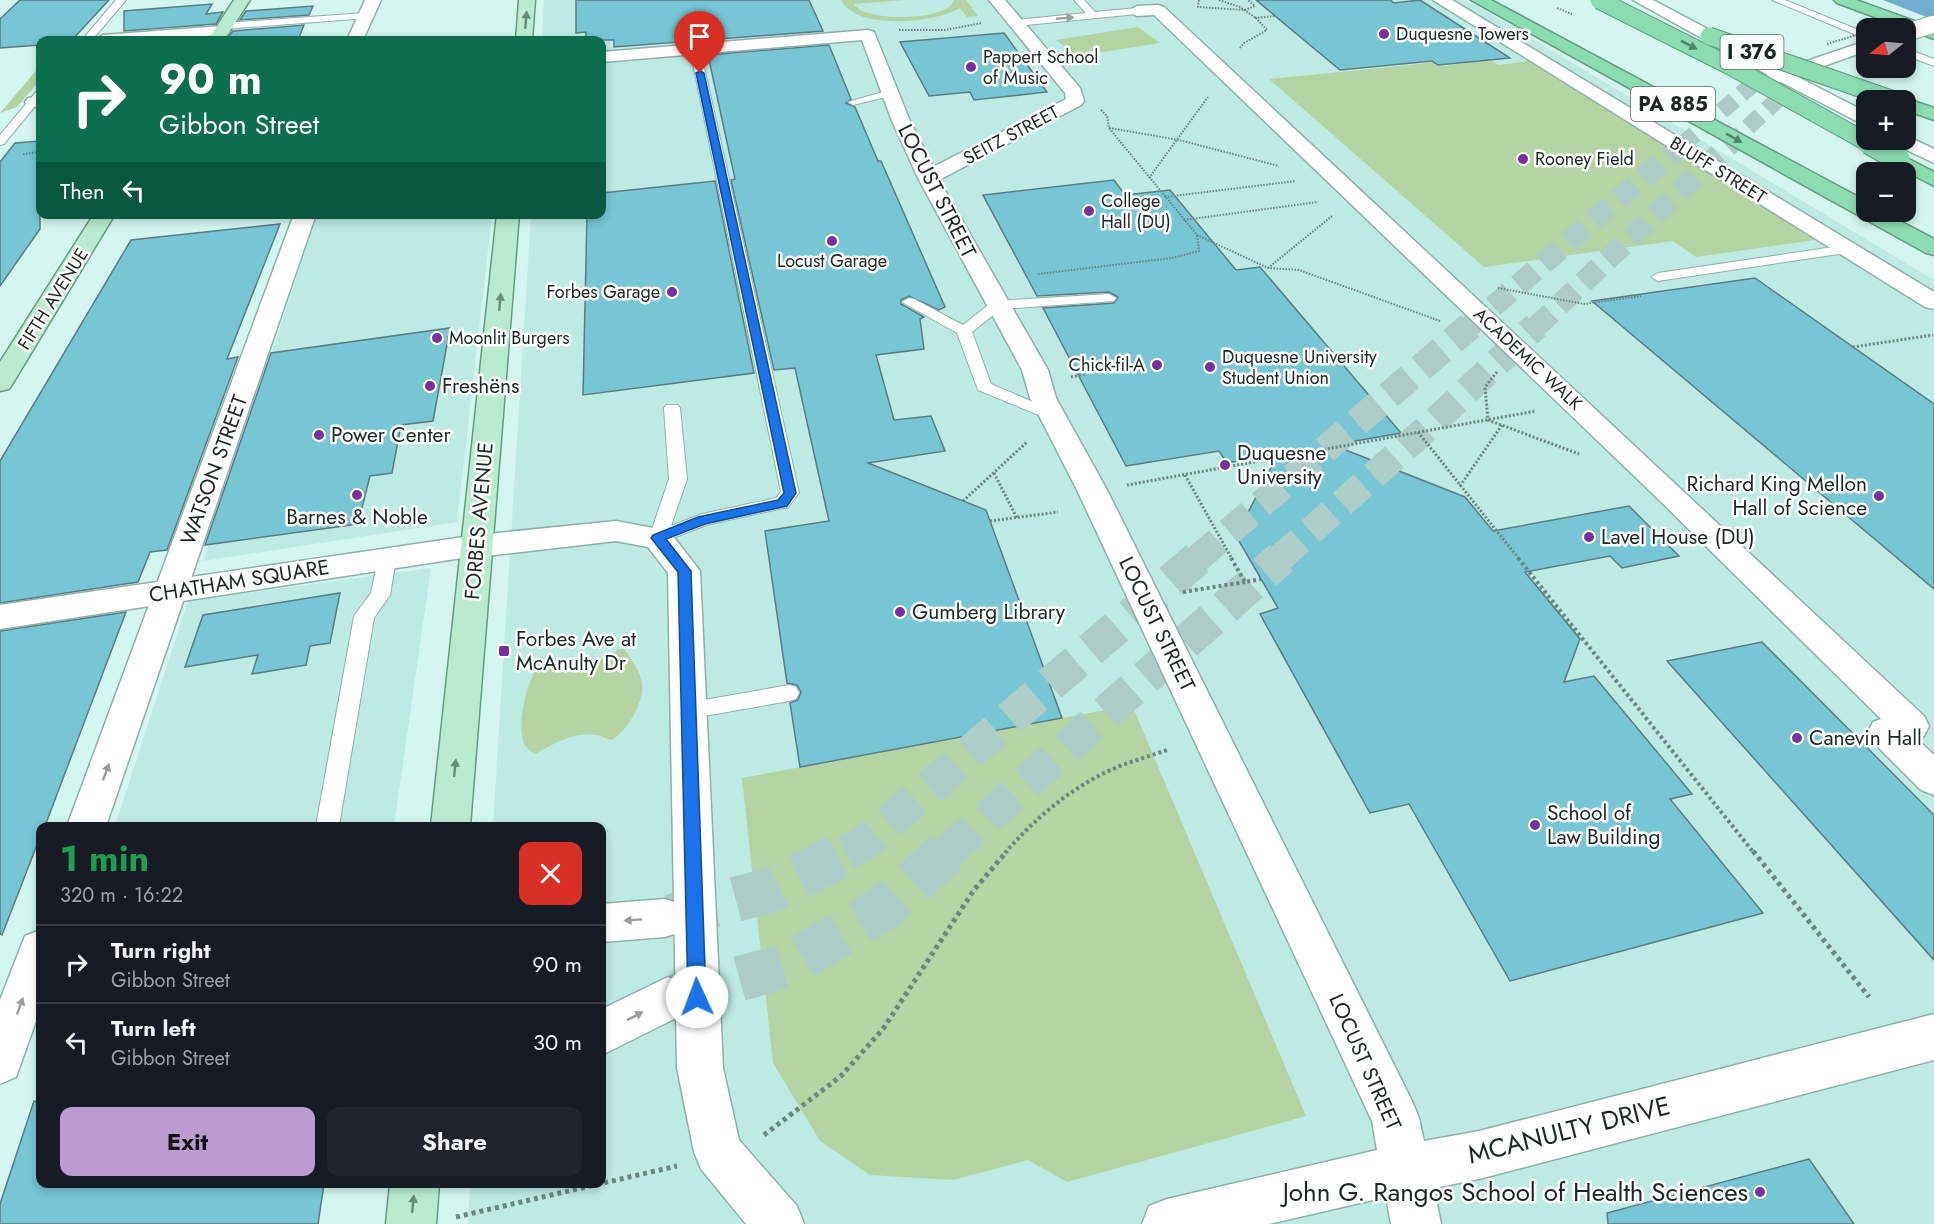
<!DOCTYPE html>
<meta charset="utf-8">
<style>
:root{--surface:#171b24;--page:#20242c;--text:#f1f3f6;--muted:#9ea1a6;--line:#363941;--accent:#bb9bd0}
body{margin:0;font-family:Jost,sans-serif;background:var(--page);color:var(--text);height:100vh;display:flex;flex-direction:column;font-size:22px;white-space:nowrap}
*{box-sizing:border-box;margin:0}
p{font-size:20px;color:var(--muted)}
.icon{flex:none;width:33px;height:33px;fill:none;stroke:currentColor;stroke-width:2;stroke-linecap:round;stroke-linejoin:round}
.map{position:relative;flex:1;overflow:hidden}
.panel{position:absolute;left:36px;top:822px;width:570px;height:366px;display:flex;flex-direction:column;background:var(--surface);border-radius:12px;box-shadow:0 3px 9px #0003}
.panel>*{flex:none}
.guide{position:absolute;left:36px;top:36px;width:570px;height:183px;border-radius:12px;box-shadow:0 3px 9px #0003;background:#0b6e4f;color:#fff;overflow:hidden}
.needle{width:39px;rotate:253deg}
.controls{position:absolute;left:1856px;top:18px;display:grid;gap:12px}
.controls a{display:grid;place-items:center;width:60px;height:60px;border-radius:12px;background:var(--surface);box-shadow:0 3px 9px #0003;font-size:30px}
.pin{position:absolute;display:grid;place-items:center;width:51px;height:51px;color:#fff;margin:-62px -26px;border-radius:50% 50% 50% 0;rotate:-45deg;box-shadow:0 0 6px #0007}
.pin .icon{rotate:45deg}
.me{position:absolute;width:66px;margin:-33px;rotate:358deg;stroke-linejoin:round;filter:drop-shadow(0 0 4px #0008)}
.turn{display:flex;align-items:center;gap:21px;height:126px;padding:0 24px;font-size:27px}
.turn .icon{width:78px;height:78px;stroke-width:2.5}
.turn b{display:block;font-size:42px;line-height:51px}
.then{display:flex;align-items:center;height:57px;padding:0 24px;background:#0003;gap:12px;font-size:22px}
.round{display:grid;place-items:center;flex:none;width:63px;height:63px;border-radius:12px;background:var(--page)}
.overview{display:flex;align-items:center;justify-content:space-between;height:102px;padding:0 24px}
h1{font-size:36px;font-weight:700;line-height:45px;color:#1e9e55}
.button{display:flex;gap:12px;margin-top:auto;padding:12px 24px}
.button a{flex:1;height:69px;border-radius:12px;background:var(--accent);color:#111;font-size:24px;font-weight:700;line-height:69px;text-align:center}
.button a+a{background:var(--page);color:var(--text)}
ul{padding:0;list-style:none}
li{display:flex;align-items:center;gap:18px;height:78px;padding:0 24px;border-top:2px solid var(--line)}
li div{flex:1}
li b{display:block;font-size:22px}
li em{font-style:normal}
.map>svg:first-child{display:block}
.built{fill:#beeae4}
.green{fill:#b4d4a3}
.water{fill:#71adcf}
.building{fill:#76c6d4;stroke:#5d7d83;stroke-width:1.5}
.lines{fill:none;stroke-linecap:round;stroke-linejoin:round}
.secondary-tunnel-far4{stroke:#adccc7;stroke-width:17;stroke-dasharray:17 9;stroke-linecap:butt}
.secondary-tunnel-far3{stroke:#adccc7;stroke-width:22;stroke-dasharray:22 11;stroke-linecap:butt}
.secondary-tunnel-far2{stroke:#adccc7;stroke-width:28;stroke-dasharray:28 14;stroke-linecap:butt}
.secondary-tunnel-far1{stroke:#adccc7;stroke-width:35;stroke-dasharray:35 18;stroke-linecap:butt}
.secondary-tunnel{stroke:#adccc7;stroke-width:45;stroke-dasharray:45 22;stroke-linecap:butt}
.lane-casing{stroke:#8fb1ab;stroke-width:2}
.street-casing{stroke:#8fb1ab;stroke-width:3}
.secondary-casing{stroke:#8fb1ab;stroke-width:3}
.primary-casing{stroke:#639d80;stroke-width:3}
.highway-casing{stroke:#639d80;stroke-width:3}
.path-far3{stroke:#6e8581;stroke-width:2;stroke-dasharray:1.5 1.5;stroke-linecap:butt}
.path-far2{stroke:#6e8581;stroke-width:3;stroke-dasharray:2 2;stroke-linecap:butt}
.path-far1{stroke:#6e8581;stroke-width:4;stroke-dasharray:3 3;stroke-linecap:butt}
.path{stroke:#6e8581;stroke-width:5;stroke-dasharray:4 4;stroke-linecap:butt}
.lane{fill:#fff;fill-rule:evenodd}
.street{fill:#fff;fill-rule:evenodd}
.secondary{fill:#fff;fill-rule:evenodd}
.primary{fill:#b9ebd0;fill-rule:evenodd}
.highway{fill:#8bddb1;fill-rule:evenodd}
.secondary-bridge-casing{stroke:#8fb1ab;stroke-width:19;stroke-linecap:butt}
.highway-bridge-far1-casing{stroke:#639d80;stroke-width:19;stroke-linecap:butt}
.highway-bridge-casing{stroke:#639d80;stroke-width:24;stroke-linecap:butt}
.path-bridge{stroke:#6e8581;stroke-width:2;stroke-dasharray:1.5 1.5;stroke-linecap:butt}
.secondary-bridge{stroke:#fff;stroke-width:17}
.highway-bridge-far1{stroke:#8bddb1;stroke-width:17}
.highway-bridge{stroke:#8bddb1;stroke-width:22}
.oneway{fill:#989e9d}
.oneway2{fill:#6a897a}
.oneway3{fill:#52826b}
.route{fill:#1a73e8;stroke:#114b97;stroke-width:1.5}
.poi-dot{fill:#792fa2;stroke:#fff;stroke-width:2}
.labels{text-anchor:middle;stroke-width:5;stroke-linejoin:round;paint-order:stroke}
.far-poi-label{font-size:18px;fill:#1a2725;stroke:#fff;text-anchor:start}
.far-street-label{font-size:18px;fill:#1a2725;stroke:#fff}
.shield{fill:#fff;stroke:#5f6866;stroke-width:1.5}
.shield-label{font-size:20px;font-weight:bold;fill:#1a2725}
.street-label{font-size:21px;fill:#1a2725;stroke:#fff}
.poi-label{font-size:21px;fill:#1a2725;stroke:#fff;text-anchor:start}
.near-street-label{font-size:26px;fill:#1a2725;stroke:#fff}
.near-poi-label{font-size:26px;fill:#1a2725;stroke:#fff;text-anchor:end}
</style>
<div class="map">
<svg width="1934" height="1224" viewBox="0 0 1934 1224">
<rect width="100%" height="100%" fill="#d2f5f0"/>
<g class="built">
<polygon points="544,0 1463,0 1483,9 1934,280 1934,1224 468,1224 470,1184 602,1184 602,826 493,826 531,215 602,214 602,40 542,40"/>
<polygon points="317,215 492,215 457,522 203,561"/>
<polygon points="431,568 394,826 115,826 188,601"/>
</g>
<g class="green">
<path d="M841,0h63l-50,4c11,19 95,17 100,-4h12l12,16 -11,1 -7,-9c-25,15 -104,23 -119,-8z"/>
<polygon points="1138,27 1160,43 1077,56 1056,40"/>
<polygon points="1491,60 1498,65 1529,61 1815,240 1696,257 1673,241 1484,267 1269,79 1439,62 1444,66"/>
<polygon points="40,66 40,80 17,107 0,113"/>
<path d="M618,649h6c7,10 16,22 18,34 3,18 -15,49 -31,57 -29,-14 -50,0 -76,14 -7,-4 -12,-9 -13,-18 -3,-19 5,-60 19,-72 34,9 47,5 77,-15z"/>
<polygon points="1132,705 1306,1116 1067,1182 1028,1160 953,1180 870,1175 820,1141 773,1063 742,778"/>
</g>
<polygon class="water" points="1883,0 1934,0 1934,20"/>
<g class="building">
<polygon points="20,0 109,0 72,40 40,40 40,45 0,48 0,19"/>
<polygon points="576,0 809,0 823,31 614,47 614,40 586,40 586,32 576,33"/>
<polygon points="1256,0 1390,0 1394,3 1420,0 1510,58 1438,65 1432,61 1340,70"/>
<polygon points="212,4 206,14 223,12 216,24 124,31 124,11"/>
<polygon points="313,6 309,15 240,20 246,11"/>
<polygon points="304,25 298,40 226,40 233,31"/>
<polygon points="1004,33 1047,92 974,100 970,92 929,96 900,42"/>
<polygon points="829,45 851,99 846,103 855,107 878,161 881,161 945,307 939,310 909,296 901,300 901,304 924,317 920,319 924,349 876,355 894,420 931,416 945,451 868,463 986,510 1062,718 800,767 790,703 798,700 801,692 797,685 787,683 765,531 829,521 795,368 774,370 731,180 735,179 708,55"/>
<polygon points="40,141 40,229 0,286 0,162 15,143"/>
<polygon points="1114,180 1125,195 1170,190 1236,270 1260,267 1401,433 1333,445 1465,497 1493,531 1629,506 1679,556 1622,568 1610,556 1525,572 1580,639 1564,682 1594,676 1692,794 1670,799 1763,913 1510,981 1409,804 1370,813 1260,614 1278,608 1236,536 1278,454 1227,463 1219,451 1126,466 1043,308 1114,303 1118,297 1109,292 1037,296 983,195"/>
<polygon points="715,181 754,373 583,395 587,214 602,214 602,193"/>
<polygon points="280,224 227,359 238,357 167,550 150,552 138,582 0,603 0,461 131,240"/>
<polygon points="1755,278 1934,404 1934,589 1592,301"/>
<polygon points="450,328 433,421 401,425 392,473 370,476 358,524 205,545 271,353"/>
<polygon points="340,593 330,643 310,646 306,665 252,674 258,655 185,667 203,615"/>
<polygon points="126,612 45,826 40,826 40,837 2,935 0,934 0,631"/>
<polygon points="1762,642 1934,815 1934,960 1667,661"/>
<polygon points="34,1101 40,1102 40,1184 324,1184 318,1224 0,1224 0,1204"/>
<polygon points="1809,1159 1854,1224 1608,1224 1607,1213"/>
</g>
<g class="lines">
<g class="secondary-tunnel-far4">
<polyline points="1682,145 1752,85"/>
<polyline points="1729,145 1777,100"/>
</g>
<g class="secondary-tunnel-far3">
<polyline points="1468,328 1684,143"/>
<polyline points="1535,328 1731,143"/>
</g>
<g class="secondary-tunnel-far2">
<polyline points="1197,559 1470,326"/>
<polyline points="1279,559 1434,422 1536,326"/>
</g>
<g class="secondary-tunnel-far1">
<polyline points="846,853 863,844 1198,558"/>
<polyline points="947,853 1281,558"/>
</g>
<g class="secondary-tunnel">
<polyline points="671,917 774,889 849,851"/>
<polyline points="675,997 788,965 883,909 948,851"/>
</g>
<defs>
<g id="lane">
<polygon points="116,0 126,0 92,40 82,40"/>
<polygon points="1074,0 1084,0 1095,12 1137,8 1142,11 1137,14 1016,26 1011,23 1016,20 1086,13"/>
<polygon points="1772,0 1785,0 1866,33 1866,39"/>
<polygon points="365,13 368,14 368,18 225,29 220,26 225,23"/>
<polygon points="695,46 700,49 799,493 788,507 706,525 658,544 652,542 649,538 669,479 664,408 666,405 678,405 680,408 687,479 671,526 702,514 776,498 781,492 690,49"/>
<polygon points="1905,48 1934,59 1934,66 1905,55"/>
<polygon points="890,90 894,91 894,95 853,105 848,102"/>
<polygon points="40,91 40,100 4,144 0,145 0,135 36,92"/>
<polygon points="1847,245 1854,249 1852,252 1658,281 1651,277 1658,273"/>
<polygon points="1109,294 1116,298 1114,301 1001,309 972,332 991,384 1059,413 1061,416 1059,419 1053,421 978,390 957,333 902,302 909,298 914,299 963,325 992,302 997,301"/>
<polygon points="387,553 394,554 396,559 390,595 374,618 339,826 316,826 354,616 371,593 378,559 380,554"/>
<polygon points="789,685 796,687 799,693 796,699 789,701 687,719 680,717 676,711 680,705 687,703"/>
</g>
<g id="street">
<polygon points="365,0 381,0 363,40 347,40"/>
<polygon points="989,0 1005,0 1080,88 1084,101 1081,105 939,180 1048,370 1056,398 1107,490 1412,1101 1419,1118 1424,1141 1479,1131 1934,1014 1934,1060 1479,1179 1434,1188 1441,1224 1391,1224 1386,1197 1269,1224 1142,1224 1149,1206 1167,1199 1377,1150 1372,1121 1077,490 1030,398 1022,370 918,178 892,121 862,40 602,62 602,52 868,30 874,32 910,121 933,167 1066,99 1065,93"/>
<polygon points="1433,0 1452,0 1934,292 1934,309 1925,307"/>
<polygon points="1158,5 1164,7 1924,716 1929,726 1924,736 1917,739 1934,755 1934,795 1921,790 1873,742 1868,732 1873,722 1881,719 1653,494 1154,15 1137,16 1129,11 1137,6"/>
<polygon points="222,26 230,31 228,34 162,40 95,40 103,35"/>
<polygon points="40,96 40,107 28,106 25,102 28,98"/>
<polygon points="294,214 316,214 106,826 67,826"/>
<polygon points="616,521 669,531 700,571 723,1068 739,1140 797,1206 804,1224 746,1224 701,1169 694,1152 677,1068 668,573 648,547 616,541 477,557 466,554 461,546 466,538 477,535"/>
<polygon points="40,930 40,1010 16,1077 0,1084 0,1000 25,936"/>
</g>
<g id="secondary">
<polygon points="1633,0 1653,0 1783,69 1866,41 1866,51 1796,76 1866,112 1866,126 1781,82 1772,84 1766,83 1763,79 1768,75"/>
<polygon points="1905,135 1934,149 1934,163 1894,144 1891,140 1905,140"/>
<polygon points="477,535 488,538 493,546 488,554 0,629 0,605"/>
<polygon points="665,899 680,904 686,918 680,932 665,937 602,942 602,904"/>
<polygon points="668,977 684,984 690,999 684,1014 602,1055 602,1009"/>
</g>
<g id="primary">
<polygon points="234,0 250,0 224,40 208,40"/>
<polygon points="519,0 535,0 532,40 516,40"/>
<polygon points="94,214 115,214 13,383 9,389 0,391 0,362"/>
<polygon points="497,214 519,214 470,826 431,826"/>
<polygon points="390,1184 439,1184 436,1224 386,1224"/>
</g>
<g id="highway">
<polygon points="1471,0 1491,0 1866,201 1866,212 1883,212 1934,239 1934,255 1926,253"/>
<polygon points="1834,0 1856,0 1934,28 1934,39 1837,3"/>
<polygon points="1905,98 1934,108 1934,120 1905,110 1905,100 1898,100"/>
<polygon points="1899,154 1934,172 1934,186 1892,164 1889,160 1892,156"/>
</g>
</defs>
<use href="#lane" class="lane-casing"/>
<use href="#street" class="street-casing"/>
<use href="#secondary" class="secondary-casing"/>
<use href="#primary" class="primary-casing"/>
<use href="#highway" class="highway-casing"/>
<g class="path-far3">
<polyline points="1199,0 1198,7 1245,10 1255,6 1248,0"/>
<polyline points="1219,0 1240,7 1256,18"/>
<polyline points="1557,8 1572,14"/>
<polyline points="899,30 945,30 982,23"/>
<polyline points="1240,48 1244,43 1267,30 1256,18 1275,16"/>
<polyline points="1101,110 1107,116 1109,128 1197,235 1268,268 1299,270 1440,321"/>
<polyline points="1109,128 1179,140 1279,166"/>
<polyline points="23,154 40,152"/>
<polyline points="1149,178 1208,97"/>
<polyline points="1165,197 1296,181"/>
<polyline points="1184,220 1318,202"/>
<polyline points="1268,268 1332,216"/>
<polyline points="1038,274 1172,258 1199,251 1197,235"/>
<polyline points="1498,288 1584,304 1641,296"/>
</g>
<g class="path-far2">
<polyline points="1853,347 1933,335"/>
<polyline points="1497,372 1485,387 1488,420 1579,454"/>
<polyline points="1071,377 1085,374"/>
<polyline points="1418,432 1519,559"/>
<polyline points="994,473 1017,518"/>
<polyline points="1185,475 1232,559"/>
<polyline points="1127,485 1536,411"/>
<polyline points="1460,486 1502,425"/>
<polyline points="963,501 1027,442"/>
<polyline points="990,521 1058,512"/>
</g>
<g class="path-far1">
<polyline points="1231,558 1245,582 1261,579"/>
<polyline points="1518,558 1754,853"/>
<polyline points="1183,592 1245,582"/>
<path d="M1005,853c29,-34 68,-67 110,-85 17,-7 35,-12 52,-18"/>
</g>
<g class="path">
<polyline points="1753,851 1869,997"/>
<polyline points="764,1135 841,1076 883,1029 974,890 1007,851"/>
<polyline points="456,1217 677,1166"/>
</g>
<use href="#lane" class="lane"/>
<use href="#street" class="street"/>
<use href="#secondary" class="secondary"/>
<use href="#primary" class="primary"/>
<use href="#highway" class="highway"/>
<defs>
<polyline id="secondary-bridge" points="1905,33 1934,24"/>
<g id="highway-bridge-far1">
<polyline points="1599,0 1732,67 1872,145"/>
<polyline points="1709,36 1894,100"/>
</g>
<polyline id="highway-bridge" points="1869,143 1899,160"/>
</defs>
<use href="#secondary-bridge" class="secondary-bridge-casing"/>
<use href="#highway-bridge-far1" class="highway-bridge-far1-casing"/>
<use href="#highway-bridge" class="highway-bridge-casing"/>
<polyline class="path-bridge" points="1827,44 1866,32"/>
<use href="#secondary-bridge" class="secondary-bridge"/>
<use href="#highway-bridge-far1" class="highway-bridge-far1"/>
<use href="#highway-bridge" class="highway-bridge"/>
</g>
<defs><path id="oneway-solid" d="M-6-.8H1V-3.2L6.5 0L1 3.2V.8H-6Z" transform="scale(1.5)"/></defs>
<g class="oneway">
<use href="#oneway-solid" transform="translate(1065 18) rotate(-5)"/>
<use href="#oneway-solid" transform="translate(106 772) rotate(-70)"/>
<use href="#oneway-solid" transform="translate(633 920) rotate(176)"/>
<use href="#oneway-solid" transform="translate(20 1006) rotate(-70)"/>
<use href="#oneway-solid" transform="translate(635 1016) rotate(-27)"/>
</g>
<g class="oneway2">
<use href="#oneway-solid" transform="translate(526 20) rotate(-85)"/>
<use href="#oneway-solid" transform="translate(500 302) rotate(-85)"/>
<use href="#oneway-solid" transform="translate(455 768) rotate(-84)"/>
<use href="#oneway-solid" transform="translate(413 1204) rotate(-84)"/>
</g>
<g class="oneway3">
<use href="#oneway-solid" transform="translate(1689 45) rotate(27)"/>
<use href="#oneway-solid" transform="translate(1734 138) rotate(29)"/>
</g>
<polygon class="route" points="700,71 704,73 796,493 787,506 705,524 666,539 691,571 706,997 704,1003 697,1006 691,1003 688,997 678,572 651,538 653,535 698,517 778,500 784,493 696,73"/>
<g class="poi-dot">
<circle cx="1384" cy="34" r="6"/>
<circle cx="971" cy="67" r="6"/>
<circle cx="1523" cy="159" r="6"/>
<circle cx="1089" cy="211" r="6"/>
<circle cx="832" cy="241" r="6"/>
<circle cx="672" cy="292" r="6"/>
<circle cx="437" cy="338" r="6"/>
<circle cx="1157" cy="365" r="6"/>
<circle cx="1210" cy="367" r="6"/>
<circle cx="430" cy="386" r="6"/>
<circle cx="319" cy="435" r="6"/>
<circle cx="1225" cy="465" r="6"/>
<circle cx="357" cy="495" r="6"/>
<circle cx="1879" cy="496" r="6"/>
<circle cx="1589" cy="537" r="6"/>
<circle cx="900" cy="612" r="6"/>
<rect x="498" y="645" width="12" height="12" rx="3"/>
<circle cx="1797" cy="738" r="6"/>
<circle cx="1535" cy="825" r="6"/>
<circle cx="1760" cy="1192" r="6"/>
</g>
<g class="labels">
<g class="far-poi-label">
<text x="1396" y="40">Duquesne Towers</text>
<text x="983" y="63">Pappert School<tspan x="983" dy="21">of Music</tspan></text>
<text x="1535" y="165">Rooney Field</text>
<text x="1101" y="207">College<tspan x="1101" dy="21">Hall (DU)</tspan></text>
<text x="832" y="267" text-anchor="middle">Locust Garage</text>
<text x="660" y="298" text-anchor="end">Forbes Garage</text>
<text x="449" y="344">Moonlit Burgers</text>
<text x="1222" y="363">Duquesne University<tspan x="1222" dy="21">Student Union</tspan></text>
<text x="1145" y="371" text-anchor="end">Chick-fil-A</text>
</g>
<g class="far-street-label">
<text transform="translate(1011 135) rotate(-28)" y="6">SEITZ STREET</text>
<text transform="translate(1718 170) rotate(32)" y="6">BLUFF STREET</text>
<text transform="translate(53 299) rotate(-58)" y="6">FIFTH AVENUE</text>
<text transform="translate(1528 359) rotate(43)" y="6">ACADEMIC WALK</text>
</g>
<g class="shield">
<rect x="1720.5" y="35" width="63" height="34" rx="4.5"/>
<rect x="1631" y="87" width="84" height="34" rx="4.5"/>
</g>
<g class="shield-label">
<text x="1752" y="59">I 376</text>
<text x="1673" y="111">PA 885</text>
</g>
<g class="street-label">
<text transform="translate(937 191) rotate(63)" y="7">LOCUST STREET</text>
<text transform="translate(214 470) rotate(-70)" y="7">WATSON STREET</text>
<text transform="translate(479 521) rotate(-85)" y="7">FORBES AVENUE</text>
<text transform="translate(239 581) rotate(-9)" y="7">CHATHAM SQUARE</text>
<text transform="translate(1157 624) rotate(64)" y="7">LOCUST STREET</text>
<text transform="translate(1365 1062) rotate(66)" y="7">LOCUST STREET</text>
</g>
<g class="poi-label">
<text x="442" y="393">Freshëns</text>
<text x="331" y="442">Power Center</text>
<text x="1237" y="460">Duquesne<tspan x="1237" dy="24">University</tspan></text>
<text x="1867" y="491" text-anchor="end">Richard King Mellon<tspan x="1867" dy="24">Hall of Science</tspan></text>
<text x="357" y="524" text-anchor="middle">Barnes &amp; Noble</text>
<text x="1601" y="544">Lavel House (DU)</text>
<text x="912" y="619">Gumberg Library</text>
<text x="516" y="646">Forbes Ave at<tspan x="516" dy="24">McAnulty Dr</tspan></text>
<text x="1809" y="745">Canevin Hall</text>
<text x="1547" y="820">School of<tspan x="1547" dy="24">Law Building</tspan></text>
</g>
<g class="near-street-label">
<text transform="translate(1569 1130) rotate(-14)" y="9">MCANULTY DRIVE</text>
</g>
<g class="near-poi-label">
<text x="1748" y="1201">John G. Rangos School of Health Sciences</text>
</g>
</g>
</svg>
<div class="controls">
<a><svg class="needle" viewBox="-14 -14 28 28"><path d="M0-13l5 13h-10z" fill="#e53935"/><path d="M0 13l5-13h-10z" fill="#9ea1a6"/></svg></a>
<a>+</a>
<a>−</a>
</div>
<div class="pin" style="left:700px;top:73px;background:#d93025"><svg class="icon" aria-label="arrive" viewBox="0 0 24 24"><path d="M6 21V4h12l-3 4 3 4H6"/></svg></div>
<svg class="me" style="left:697px;top:997px" viewBox="-20 -20 40 40"><circle r="19" fill="#fff"/><path d="M0-13L10 11 0 6-10 11z" fill="#1a73e8"/></svg>
<div class="guide">
<div class="turn"><svg class="icon" aria-label="right" viewBox="0 0 24 24"><path d="M7 20v-9h11M14 6l5 5-5 5"/></svg><div><b>90 m</b>Gibbon Street</div></div>
<div class="then">Then<svg class="icon" aria-label="left" viewBox="0 0 24 24"><path d="M17 20v-9H6M10 6l-5 5 5 5"/></svg></div>
</div>
<section class="panel">
<div class="overview"><div><h1>1 min</h1><p>320 m · 16:22</p></div><a class="round" style="background:#d93025;color:#fff"><svg class="icon" aria-label="close" viewBox="0 0 24 24"><path d="M6 6l12 12M18 6L6 18"/></svg></a></div>
<ul>
<li><svg class="icon" aria-label="right" viewBox="0 0 24 24"><path d="M7 20v-9h11M14 6l5 5-5 5"/></svg><div><b>Turn right</b><p>Gibbon Street</p></div><em>90 m</em></li>
<li><svg class="icon" aria-label="left" viewBox="0 0 24 24"><path d="M17 20v-9H6M10 6l-5 5 5 5"/></svg><div><b>Turn left</b><p>Gibbon Street</p></div><em>30 m</em></li>
</ul>
<div class="button"><a>Exit</a><a>Share</a></div>
</section>
</div>
